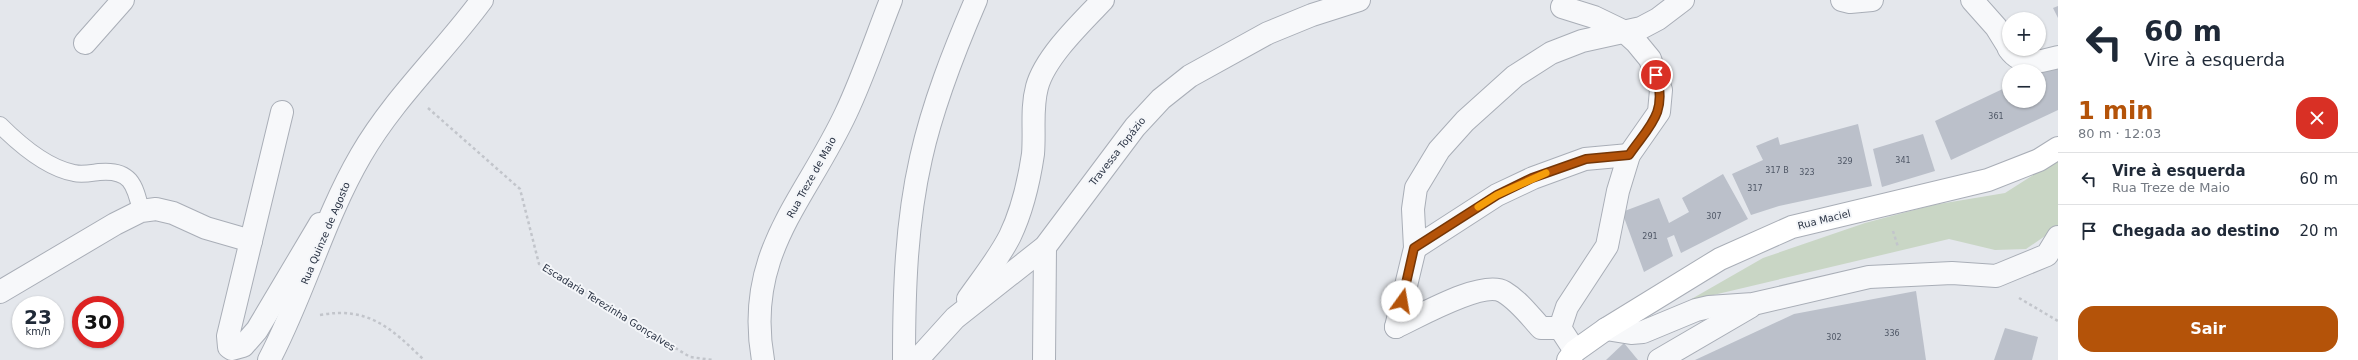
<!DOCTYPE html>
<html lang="pt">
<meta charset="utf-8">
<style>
:root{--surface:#fff;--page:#f6f6f7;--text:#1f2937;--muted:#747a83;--line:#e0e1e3;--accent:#b45309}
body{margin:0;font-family:"DejaVu Sans",sans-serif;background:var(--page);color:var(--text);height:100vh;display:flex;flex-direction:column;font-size:15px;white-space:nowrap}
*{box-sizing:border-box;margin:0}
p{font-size:13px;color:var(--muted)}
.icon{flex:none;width:22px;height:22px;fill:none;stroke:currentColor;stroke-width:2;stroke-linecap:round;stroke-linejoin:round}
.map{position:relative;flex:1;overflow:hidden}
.drawer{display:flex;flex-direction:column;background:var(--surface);width:300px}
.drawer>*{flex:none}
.top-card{background:#fff;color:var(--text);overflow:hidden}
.tools{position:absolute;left:2002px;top:12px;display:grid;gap:8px}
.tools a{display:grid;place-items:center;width:44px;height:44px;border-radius:50%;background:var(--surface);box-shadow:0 1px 3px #0004;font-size:20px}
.speed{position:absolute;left:12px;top:296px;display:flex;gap:8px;font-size:20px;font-weight:700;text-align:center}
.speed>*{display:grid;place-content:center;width:52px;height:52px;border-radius:50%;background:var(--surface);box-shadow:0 1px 3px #0004;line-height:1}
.speed small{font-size:10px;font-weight:400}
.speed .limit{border:6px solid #d22;background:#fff;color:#111}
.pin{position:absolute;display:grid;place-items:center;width:34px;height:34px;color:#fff;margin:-17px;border:2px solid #fff;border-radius:50%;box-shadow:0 1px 4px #0007}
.me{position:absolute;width:44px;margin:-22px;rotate:13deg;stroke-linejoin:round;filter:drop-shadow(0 0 3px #0008)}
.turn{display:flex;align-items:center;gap:14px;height:84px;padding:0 20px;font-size:18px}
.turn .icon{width:52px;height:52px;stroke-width:2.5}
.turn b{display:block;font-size:28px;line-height:34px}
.round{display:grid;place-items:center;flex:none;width:42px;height:42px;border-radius:16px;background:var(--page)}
.headline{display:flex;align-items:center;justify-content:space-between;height:68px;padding:0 20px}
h1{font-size:24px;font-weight:700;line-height:30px;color:var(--accent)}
.action{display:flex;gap:8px;margin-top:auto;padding:8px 20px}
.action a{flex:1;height:46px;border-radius:16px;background:var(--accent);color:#fff;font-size:16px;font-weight:700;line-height:46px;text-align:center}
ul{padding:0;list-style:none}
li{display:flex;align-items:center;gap:12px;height:52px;padding:0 20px;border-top:1px solid var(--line)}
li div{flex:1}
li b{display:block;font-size:15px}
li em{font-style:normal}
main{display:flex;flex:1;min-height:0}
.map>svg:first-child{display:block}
.green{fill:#c9d6c5}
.building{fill:#bbc0ca}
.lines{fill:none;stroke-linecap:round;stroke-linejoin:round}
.service-casing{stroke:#a9aeb7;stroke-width:18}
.minor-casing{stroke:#a9aeb7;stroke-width:24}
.tertiary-casing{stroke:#a9aeb7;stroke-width:24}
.secondary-casing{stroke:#a9aeb7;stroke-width:24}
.path{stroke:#c2c5cb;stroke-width:2.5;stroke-dasharray:3 3;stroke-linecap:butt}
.service{stroke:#f7f8fa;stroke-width:16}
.minor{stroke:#f7f8fa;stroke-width:22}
.tertiary{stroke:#f7f8fa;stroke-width:22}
.secondary{stroke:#fff;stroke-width:22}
.route-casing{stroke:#753606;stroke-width:10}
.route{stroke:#b45309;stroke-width:7}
.slow{stroke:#f59e0b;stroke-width:7}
.labels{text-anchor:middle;stroke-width:4;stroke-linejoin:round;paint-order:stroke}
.number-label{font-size:8px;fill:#4f5766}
.street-label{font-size:10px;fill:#2b3445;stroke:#f4f6f9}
</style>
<main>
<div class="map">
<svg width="2058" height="360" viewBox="0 0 2058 360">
<rect width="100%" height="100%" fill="#e4e7ec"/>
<polygon class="green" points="2058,159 2058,227 2026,249 1995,250 1949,239 1688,301 1763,258 1865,223 1933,205 2005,193"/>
<g class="building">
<polygon points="2058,6 2058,18 2053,8"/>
<polygon points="2058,63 2058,110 1951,160 1935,121 2009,86 2009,101 2039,101 2039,72"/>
<polygon points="1858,124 1872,186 1779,206 1751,215 1732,174 1763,160 1756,146 1778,137 1780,145"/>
<polygon points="1923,134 1935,171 1882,187 1873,149"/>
<polygon points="1723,174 1748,219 1681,253 1674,235 1667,238 1673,256 1644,272 1622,212 1659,198 1669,223 1689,212 1682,198"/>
<polygon points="1916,291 1926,360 1695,360 1794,314"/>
<polygon points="2005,328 2038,337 2032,360 1994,360"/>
<polygon points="1624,343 1638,360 1606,360"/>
</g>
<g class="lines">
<defs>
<path id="service" d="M0,125c19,19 47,43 74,48 8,2 17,0 25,-1 31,-3 36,12 42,39"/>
<g id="minor">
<polyline points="1842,0 1850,2 1872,0"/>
<polyline points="1972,0 1996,27 2009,48"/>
<polyline points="1562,7 1594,17 1625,32 1636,42 1650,59 1661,90 1659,112 1629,155 1618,191 1607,246 1567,307 1560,328 1575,351"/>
<polyline points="85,43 123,0"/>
<path d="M2009,49c13,18 31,13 49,8"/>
<polyline points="282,112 228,336 229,347 232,349 243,346 257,330 320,224"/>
<polyline points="1415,248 1497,195 1533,178 1585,159 1629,155"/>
<polyline points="0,292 115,224 141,211 156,209 173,213 206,228 251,241"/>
<path d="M968,299c14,-20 31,-41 42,-63 12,-25 19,-55 23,-82 2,-23 -2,-45 4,-67 8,-30 45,-65 66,-87"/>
<polyline points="1396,327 1415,248 1413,209 1416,188 1439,150 1465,121 1515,76 1551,53 1582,41 1641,28 1658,19 1683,0"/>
<path d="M1396,327c22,-10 87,-48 108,-35 15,9 26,24 37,36h19"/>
<polyline points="1606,329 1631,333 1643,332 1696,310 1709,307 1753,304 1869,277 1952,273 1996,276 2047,255 2058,237"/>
<path d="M763,360c-19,-107 42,-159 83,-247 17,-36 30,-75 45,-113"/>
<path d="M904,360c0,-68 2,-136 17,-202 12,-54 33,-107 55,-158"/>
<polyline points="917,360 955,318 1045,247 1135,127 1161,99 1190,76 1268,33 1312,15 1359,0"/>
<polyline points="1044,360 1045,247"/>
<polyline points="1659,360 1750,307"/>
</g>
<path id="tertiary" d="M269,360c35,-66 54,-140 92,-205 33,-57 82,-102 121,-155"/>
<polyline id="secondary" points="1568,360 1575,351 1606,329 1720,259 1792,227 1988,180 2039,160 2058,148"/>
</defs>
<use href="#service" class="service-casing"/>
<use href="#minor" class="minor-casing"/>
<use href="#tertiary" class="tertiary-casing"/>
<use href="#secondary" class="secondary-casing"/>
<g class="path">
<polyline points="428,108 520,189 539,264 690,357 713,360"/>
<polyline points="1893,231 1898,247"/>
<polyline points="2019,298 2058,321"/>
<path d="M320,315c49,-9 72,14 104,45"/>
</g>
<use href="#service" class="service"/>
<use href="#minor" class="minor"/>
<use href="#tertiary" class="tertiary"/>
<use href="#secondary" class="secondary"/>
</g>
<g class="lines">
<defs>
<path id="route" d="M1402,301l12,-53 83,-53 35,-17 54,-19 43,-4c20,-29 39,-42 27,-80"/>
</defs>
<use href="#route" class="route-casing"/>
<use href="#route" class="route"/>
<polyline class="slow" points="1478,207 1497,195 1546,173"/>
</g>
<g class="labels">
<g class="number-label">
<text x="1996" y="119">361</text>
<text x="1903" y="163">341</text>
<text x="1845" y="164">329</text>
<text x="1777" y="173">317 B</text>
<text x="1807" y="175">323</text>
<text x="1755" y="191">317</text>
<text x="1714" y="219">307</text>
<text x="1650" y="239">291</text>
<text x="1892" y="336">336</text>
<text x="1834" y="340">302</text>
</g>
<g class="street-label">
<text transform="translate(1117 151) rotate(-52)" y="4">Travessa Topázio</text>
<text transform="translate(811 177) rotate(-61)" y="4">Rua Treze de Maio</text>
<text transform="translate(1824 219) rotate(-14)" y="4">Rua Maciel</text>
<text transform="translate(325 233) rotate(-67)" y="4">Rua Quinze de Agosto</text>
<text transform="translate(609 307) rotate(32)" y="4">Escadaria Terezinha Gonçalves</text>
</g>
</g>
</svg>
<div class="tools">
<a>+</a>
<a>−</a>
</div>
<div class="speed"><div>23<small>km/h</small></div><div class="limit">30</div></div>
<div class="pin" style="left:1656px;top:75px;background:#d93025"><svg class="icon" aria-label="arrive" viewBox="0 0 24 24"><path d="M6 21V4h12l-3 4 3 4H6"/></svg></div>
<svg class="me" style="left:1402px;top:301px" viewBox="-20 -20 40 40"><circle r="19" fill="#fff"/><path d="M0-13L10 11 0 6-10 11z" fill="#b45309"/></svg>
</div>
<section class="drawer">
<div class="top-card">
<div class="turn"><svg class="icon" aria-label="left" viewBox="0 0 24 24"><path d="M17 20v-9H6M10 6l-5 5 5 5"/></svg><div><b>60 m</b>Vire à esquerda</div></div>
</div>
<div class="headline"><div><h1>1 min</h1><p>80 m · 12:03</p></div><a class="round" style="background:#d93025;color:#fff"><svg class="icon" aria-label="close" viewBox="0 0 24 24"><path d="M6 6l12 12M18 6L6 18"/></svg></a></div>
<ul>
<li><svg class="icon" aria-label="left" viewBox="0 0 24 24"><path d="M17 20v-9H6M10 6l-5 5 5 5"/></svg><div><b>Vire à esquerda</b><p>Rua Treze de Maio</p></div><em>60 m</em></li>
<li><svg class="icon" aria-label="arrive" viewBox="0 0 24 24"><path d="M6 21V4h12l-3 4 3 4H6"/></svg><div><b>Chegada ao destino</b></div><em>20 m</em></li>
</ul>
<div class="action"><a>Sair</a></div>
</section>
</main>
